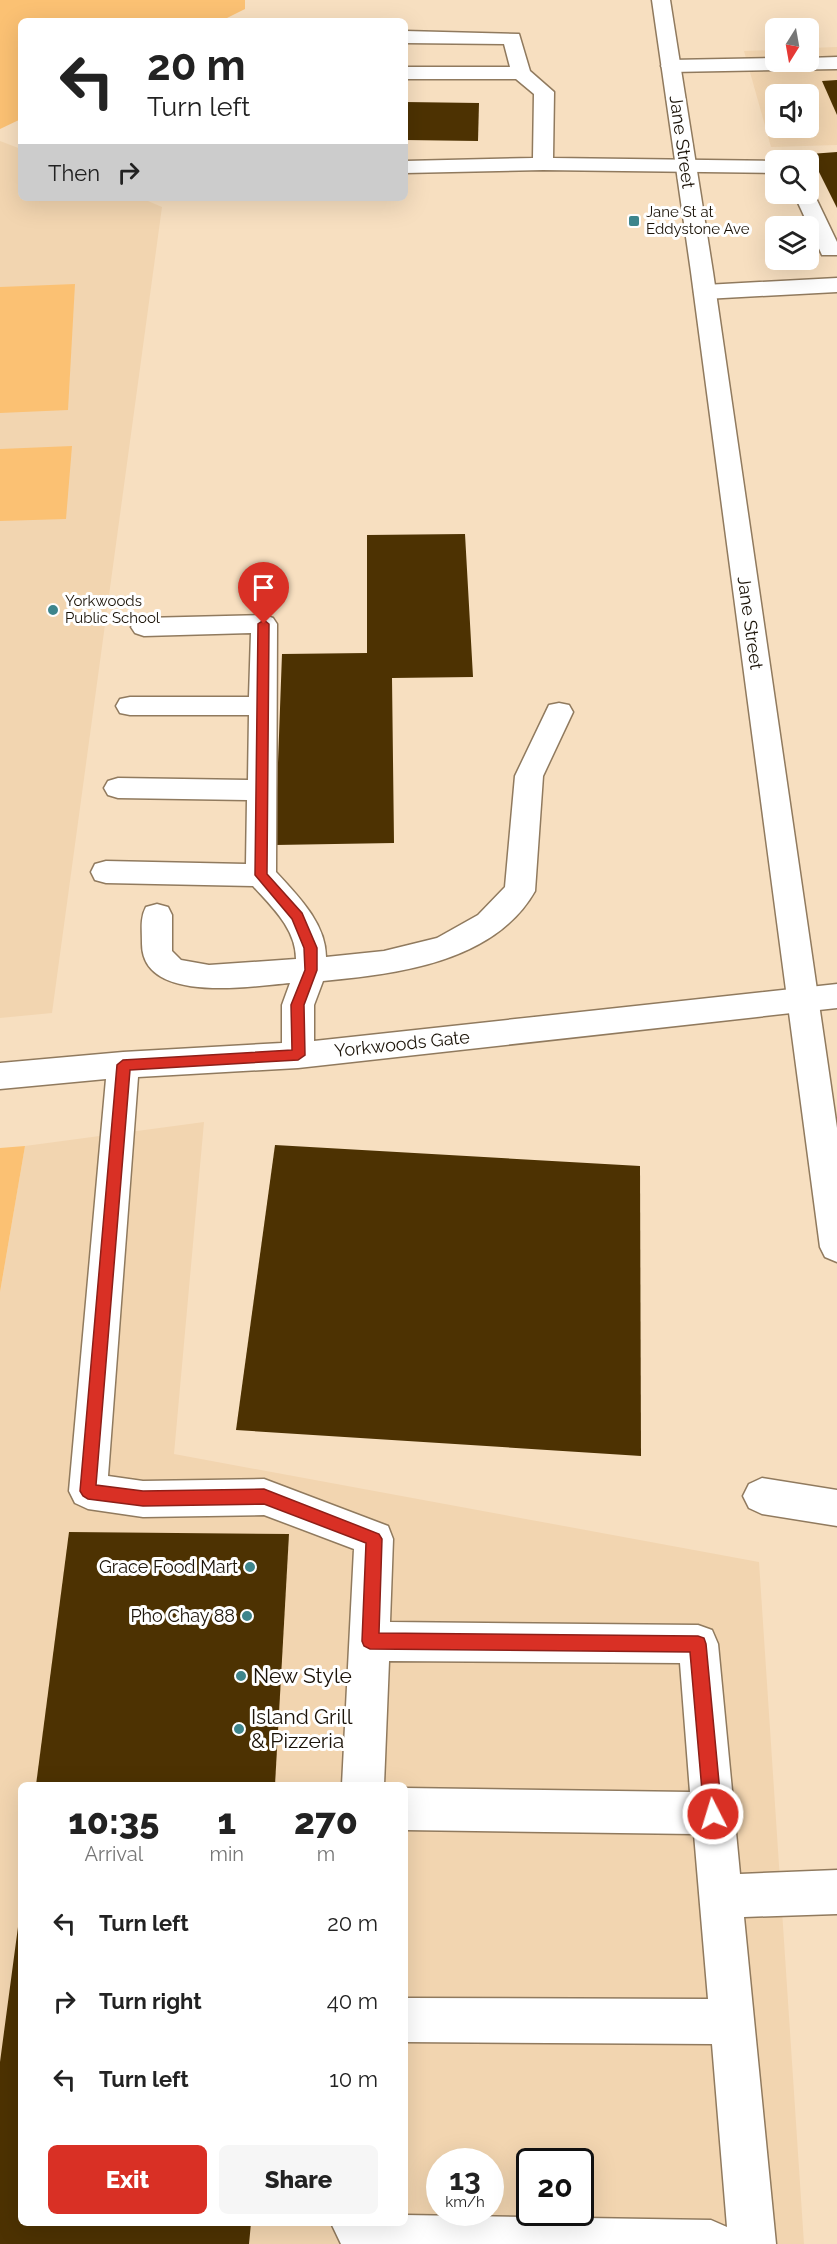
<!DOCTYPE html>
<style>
:root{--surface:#fff;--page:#f6f6f6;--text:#222;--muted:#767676;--accent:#d93025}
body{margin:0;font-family:Raleway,sans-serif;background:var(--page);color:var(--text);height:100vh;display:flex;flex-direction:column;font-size:22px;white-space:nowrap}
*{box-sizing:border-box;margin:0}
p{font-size:20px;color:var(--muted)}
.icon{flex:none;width:33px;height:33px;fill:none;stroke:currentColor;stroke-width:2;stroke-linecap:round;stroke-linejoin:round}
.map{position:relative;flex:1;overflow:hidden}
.sheet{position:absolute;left:18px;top:1782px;width:390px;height:444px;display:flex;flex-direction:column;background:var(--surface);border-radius:9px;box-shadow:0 6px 24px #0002}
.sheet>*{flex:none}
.banner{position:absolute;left:18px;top:18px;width:390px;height:183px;border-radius:9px;box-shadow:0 6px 24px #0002;background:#fff;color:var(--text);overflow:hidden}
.needle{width:39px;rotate:191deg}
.tools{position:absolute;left:765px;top:18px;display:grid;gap:12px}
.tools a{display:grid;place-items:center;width:54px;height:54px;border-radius:9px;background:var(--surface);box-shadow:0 6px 24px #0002;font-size:30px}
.speed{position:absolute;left:426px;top:2148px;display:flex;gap:12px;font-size:30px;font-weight:700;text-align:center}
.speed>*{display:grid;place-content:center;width:78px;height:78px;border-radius:50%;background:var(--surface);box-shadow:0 6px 24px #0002;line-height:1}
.speed small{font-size:15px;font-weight:400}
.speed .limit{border:3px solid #111;border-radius:9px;background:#fff;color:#111}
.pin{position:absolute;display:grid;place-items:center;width:51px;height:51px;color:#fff;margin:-62px -26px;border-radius:50% 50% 50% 0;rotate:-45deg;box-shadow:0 0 6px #0007}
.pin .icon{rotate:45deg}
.me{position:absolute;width:66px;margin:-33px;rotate:355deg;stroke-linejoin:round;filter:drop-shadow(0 0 4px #0008)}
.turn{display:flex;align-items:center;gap:21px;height:126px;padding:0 30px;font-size:27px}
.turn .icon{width:78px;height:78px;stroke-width:2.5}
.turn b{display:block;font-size:42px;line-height:51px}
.then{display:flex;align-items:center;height:57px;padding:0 30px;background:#0003;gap:12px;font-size:22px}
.eta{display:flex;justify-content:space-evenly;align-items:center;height:102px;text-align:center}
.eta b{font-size:36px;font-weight:800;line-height:42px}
.button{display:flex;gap:12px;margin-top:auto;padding:12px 30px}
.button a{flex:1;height:69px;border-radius:9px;background:var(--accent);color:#fff;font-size:24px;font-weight:800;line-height:69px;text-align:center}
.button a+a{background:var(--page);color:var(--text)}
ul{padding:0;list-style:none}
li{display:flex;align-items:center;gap:18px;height:78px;padding:0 30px}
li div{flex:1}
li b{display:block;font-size:22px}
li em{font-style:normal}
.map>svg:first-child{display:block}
.built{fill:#f2d5b0;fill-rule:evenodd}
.green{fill:#fbc173}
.building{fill:#4d3202}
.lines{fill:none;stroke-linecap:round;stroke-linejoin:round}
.minor-casing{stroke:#907a5e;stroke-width:3}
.major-casing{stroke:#907a5e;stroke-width:3}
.minor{fill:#fff;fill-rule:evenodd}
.major{fill:#fff;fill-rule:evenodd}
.route{fill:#d93025;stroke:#8d1f18;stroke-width:1.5}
.poi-dot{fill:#3d858c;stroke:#fff;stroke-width:2}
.labels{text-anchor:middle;stroke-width:6;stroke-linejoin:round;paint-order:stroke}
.far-poi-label{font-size:15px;fill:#1b1308;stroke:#fff;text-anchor:start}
.street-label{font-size:18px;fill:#1b1308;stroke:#fff}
.poi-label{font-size:18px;fill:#1b1308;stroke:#fff;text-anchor:end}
.near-poi-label{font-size:21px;fill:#1b1308;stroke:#fff;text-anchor:start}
</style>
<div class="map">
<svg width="837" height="2244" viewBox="0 0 837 2244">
<rect width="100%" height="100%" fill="#f7dfc0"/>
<g class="built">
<path d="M837,47v98l-66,2 -27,-96 31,-1 1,12h32l1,-14zM776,94h32v34h-32z"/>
<polygon points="0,141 21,149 21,198 141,198 162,207 52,1013 0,1018"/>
<path d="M204,1122l-30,332 585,108 45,682h-804v-952l25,-146zM21,1785h384v438h-384zM440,2162h50v50h-50zM530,2162h50v50h-50z"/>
</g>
<g class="green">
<polygon points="0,0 245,0 245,9 221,21 21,21 21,119 0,129"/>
<polygon points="75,284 68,410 0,413 0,287"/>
<polygon points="72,446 66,519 0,521 0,449"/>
<polygon points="25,1146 0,1292 0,1148"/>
</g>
<g class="building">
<polygon points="837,80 837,115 822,81"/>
<polygon points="405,102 479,103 478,141 405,140"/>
<polygon points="837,152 837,208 810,154"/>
<polygon points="465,534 473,677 392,678 394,843 275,845 282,654 367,653 367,535"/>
<polygon points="275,1145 640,1166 641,1456 236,1430"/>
<polygon points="69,1532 289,1534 275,1785 36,1785"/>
<polygon points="20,1912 21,2223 251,2223 249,2244 0,2244 0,2062"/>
</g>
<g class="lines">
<defs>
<g id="minor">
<polygon points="405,31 519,34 530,71 554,92 553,158 776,161 776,173 543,170 405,173 405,161 533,158 534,94 516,79 405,79 405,67 510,67 504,44 405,43"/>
<polygon points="837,57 837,69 671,72 664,70 661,66 664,62 671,60 776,58 776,62 808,62 808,58"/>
<polygon points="808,189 814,194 837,242 837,255 822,255 794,194 808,194"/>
<polygon points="837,278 837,292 705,299 697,297 694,292 697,287 705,285"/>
<path d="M264,615l9,3 4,6 -1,248c21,23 50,51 50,85l58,-6 53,-13 41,-23 27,-28 10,-111 34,-71 10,-2 10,2 4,7 -30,64 -8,115c-41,72 -139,83 -212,90l-9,24v36l523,-57v24l-539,60 -160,9 -30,399 35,5 121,-2 124,47 5,13 -3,83 308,3 14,5 6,14 22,230 97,-4v44l-93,3 32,327h-435l-10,-21h74v-8l306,5 16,7 -15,-183 -307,-2v-44l303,1 -14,-165 -289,-4v-42l285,4 -10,-129 -291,-2 -5,124h-42l12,-236 -90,-34 -121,2 -55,-8 -13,-6 -6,-12 37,-412 -106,10v-26l123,-11 159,-9v-38l8,-22c-38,3 -149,22 -148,-40 0,-13 -2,-25 4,-36l11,-3 11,3 4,8v36l9,9 28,5 87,-6c0,-30 -24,-52 -43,-73l-147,-3 -11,-3 -4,-8 4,-8 11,-3 140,3 1,-64 -129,-2 -10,-3 -4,-7 4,-7 10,-3 130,2 1,-65h-119l-10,-2 -4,-7 4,-7 10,-2h119l2,-64 -107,3 -9,-3 -4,-6 4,-6 9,-3z"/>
<polygon points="762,1478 837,1490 837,1526 762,1514 749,1508 743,1496 749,1484"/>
</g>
<polygon id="major" points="652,0 670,0 713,272 837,1128 837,1262 825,1257 820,1247 691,272"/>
</defs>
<use href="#minor" class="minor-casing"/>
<use href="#major" class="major-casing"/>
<use href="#minor" class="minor"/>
<use href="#major" class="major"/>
</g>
<polygon class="route" points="264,620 269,624 267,874 302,913 317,948 317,970 304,1005 305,1055 298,1060 130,1070 96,1485 143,1491 264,1489 379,1534 382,1539 379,1633 698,1636 704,1638 706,1644 722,1814 719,1820 713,1822 707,1820 704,1814 690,1652 370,1649 364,1646 362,1641 366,1543 264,1504 143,1506 88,1499 83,1496 80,1491 117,1065 123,1060 292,1050 291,1005 305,970 304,948 292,919 255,875 258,624"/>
<g class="poi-dot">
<rect x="628" y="215" width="12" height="12" rx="3"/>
<circle cx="53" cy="610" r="6"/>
<circle cx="250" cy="1567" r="6"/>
<circle cx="247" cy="1616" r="6"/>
<circle cx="241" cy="1676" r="6"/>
<circle cx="239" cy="1729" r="6"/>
</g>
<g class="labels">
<g class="far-poi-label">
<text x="646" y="217">Jane St at<tspan x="646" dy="17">Eddystone Ave</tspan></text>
<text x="65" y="606">Yorkwoods<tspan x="65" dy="17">Public School</tspan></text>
</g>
<g class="street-label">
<text transform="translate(682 142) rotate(82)" y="6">Jane Street</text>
<text transform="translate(750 623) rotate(82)" y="6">Jane Street</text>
<text transform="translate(402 1044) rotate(-6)" y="6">Yorkwoods Gate</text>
</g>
<g class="poi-label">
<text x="238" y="1573">Grace Food Mart</text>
<text x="235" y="1622">Pho Chay 88</text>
</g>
<g class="near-poi-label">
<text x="253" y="1683">New Style</text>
<text x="251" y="1724">Island Grill<tspan x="251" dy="24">&amp; Pizzeria</tspan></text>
</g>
</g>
</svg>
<div class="tools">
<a><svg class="needle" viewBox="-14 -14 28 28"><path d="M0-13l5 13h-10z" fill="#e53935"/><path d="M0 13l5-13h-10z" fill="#767676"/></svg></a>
<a><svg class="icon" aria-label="sound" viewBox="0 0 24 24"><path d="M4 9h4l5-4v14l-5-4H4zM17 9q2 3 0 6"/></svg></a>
<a><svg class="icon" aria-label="search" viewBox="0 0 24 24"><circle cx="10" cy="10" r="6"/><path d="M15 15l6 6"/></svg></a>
<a><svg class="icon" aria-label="layers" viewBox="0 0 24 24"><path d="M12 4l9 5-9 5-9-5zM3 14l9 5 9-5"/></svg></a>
</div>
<div class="speed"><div>13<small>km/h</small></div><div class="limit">20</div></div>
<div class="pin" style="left:264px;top:624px;background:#d93025"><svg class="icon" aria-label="arrive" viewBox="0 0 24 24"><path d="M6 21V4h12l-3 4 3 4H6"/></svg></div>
<svg class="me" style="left:713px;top:1814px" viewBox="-20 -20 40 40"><circle r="17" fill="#d93025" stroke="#fff" stroke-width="3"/><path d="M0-11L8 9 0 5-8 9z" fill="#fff"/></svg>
<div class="banner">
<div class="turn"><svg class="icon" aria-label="left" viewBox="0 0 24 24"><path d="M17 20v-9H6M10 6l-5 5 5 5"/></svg><div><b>20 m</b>Turn left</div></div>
<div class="then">Then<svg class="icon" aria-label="right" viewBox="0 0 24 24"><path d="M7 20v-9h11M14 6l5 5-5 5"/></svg></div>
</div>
<section class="sheet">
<div class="eta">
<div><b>10:35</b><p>Arrival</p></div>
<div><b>1</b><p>min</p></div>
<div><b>270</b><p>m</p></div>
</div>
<ul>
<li><svg class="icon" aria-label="left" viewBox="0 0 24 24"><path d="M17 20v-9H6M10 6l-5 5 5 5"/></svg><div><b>Turn left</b></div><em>20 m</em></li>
<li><svg class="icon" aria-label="right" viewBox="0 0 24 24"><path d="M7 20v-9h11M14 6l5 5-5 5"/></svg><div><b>Turn right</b></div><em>40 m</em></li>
<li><svg class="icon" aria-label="left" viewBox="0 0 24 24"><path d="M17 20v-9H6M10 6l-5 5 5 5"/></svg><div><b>Turn left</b></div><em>10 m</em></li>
</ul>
<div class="button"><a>Exit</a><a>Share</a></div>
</section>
</div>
